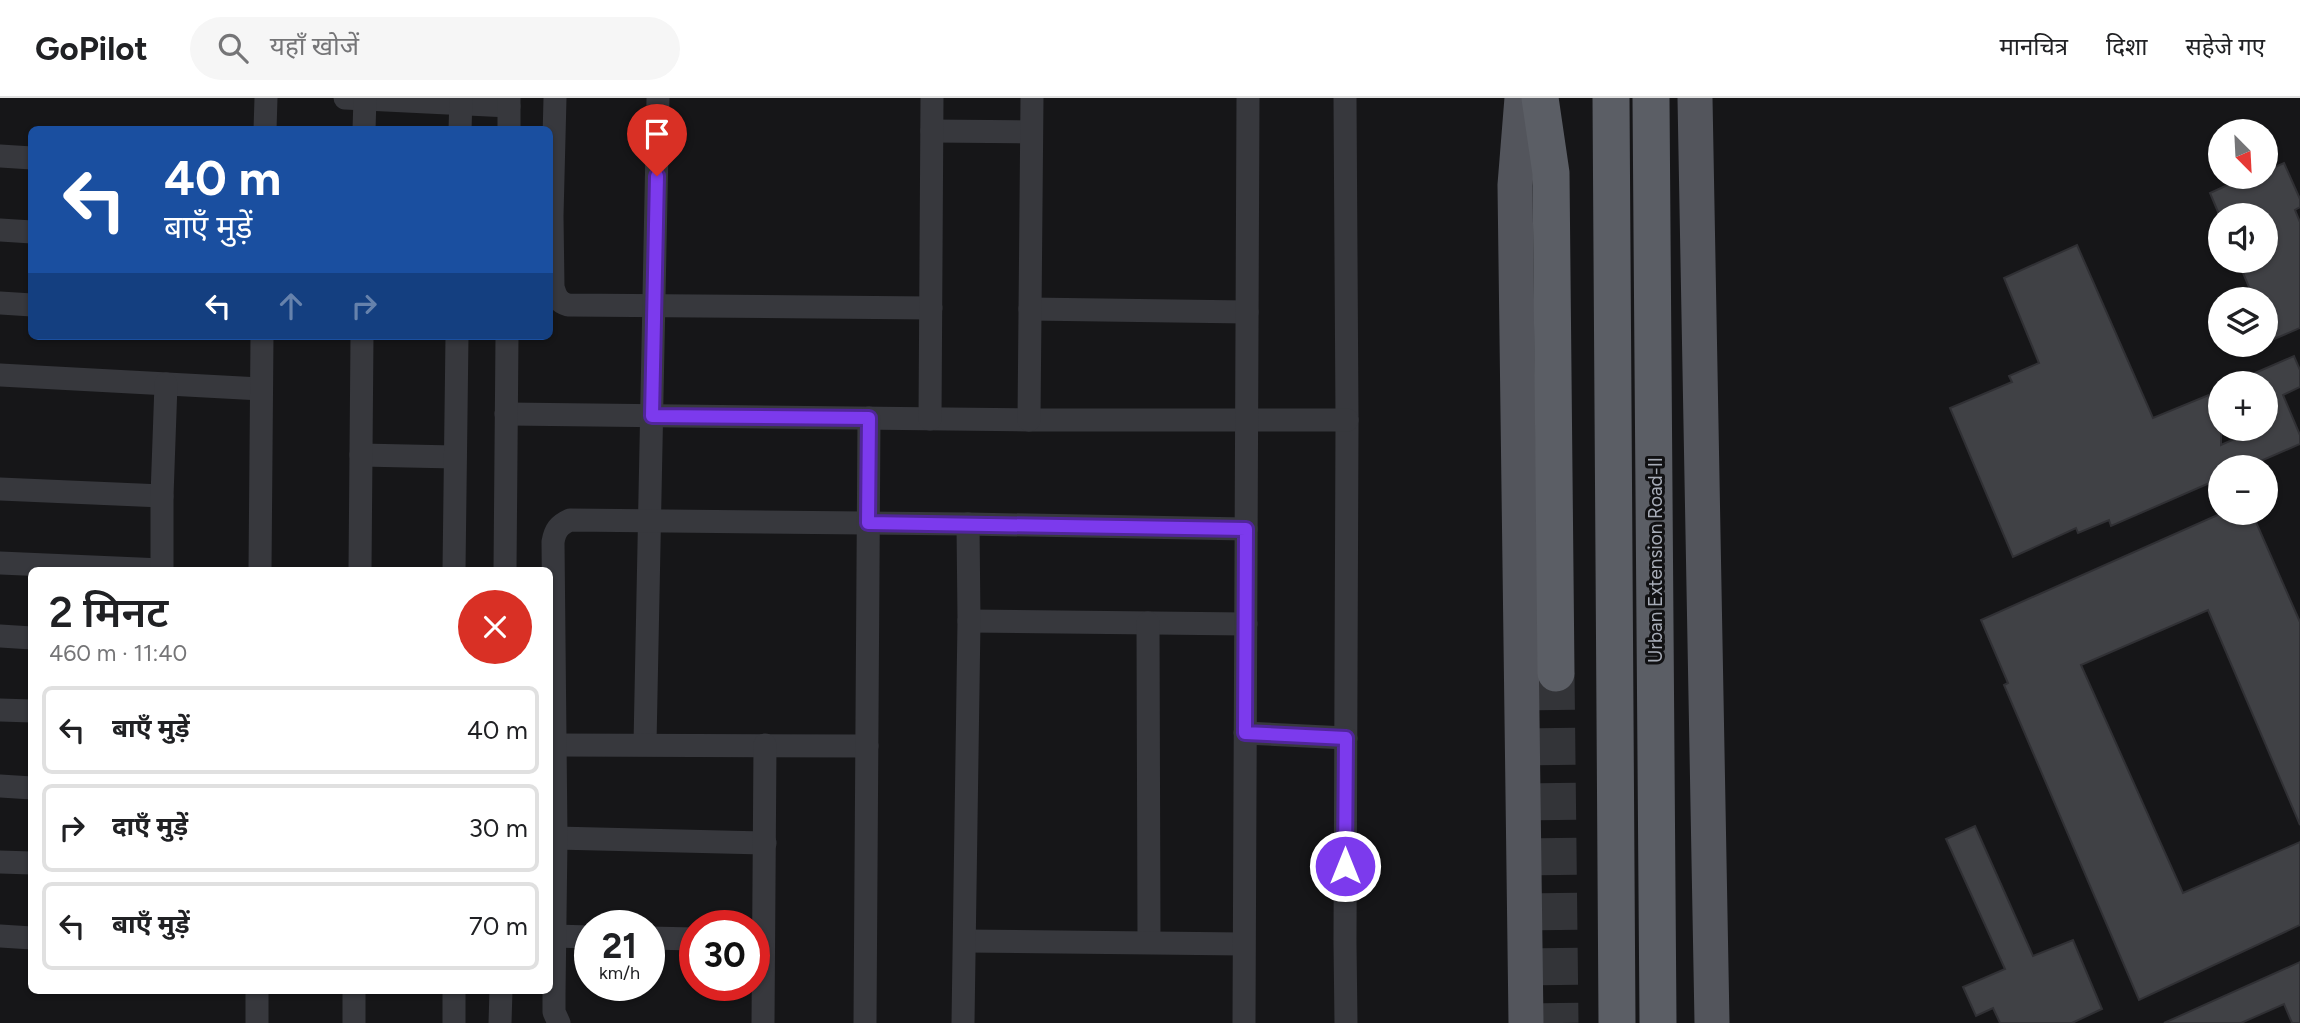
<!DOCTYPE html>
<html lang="hi">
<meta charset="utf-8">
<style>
:root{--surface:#fff;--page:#f6f6f6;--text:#202124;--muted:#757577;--line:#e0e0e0}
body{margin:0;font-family:Figtree,"Noto Sans Devanagari",sans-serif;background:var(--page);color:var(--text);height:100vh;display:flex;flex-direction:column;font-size:26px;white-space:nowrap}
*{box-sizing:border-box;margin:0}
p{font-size:23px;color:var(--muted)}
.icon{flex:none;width:38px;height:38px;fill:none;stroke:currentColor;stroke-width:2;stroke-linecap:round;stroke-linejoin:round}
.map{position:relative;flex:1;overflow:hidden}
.sheet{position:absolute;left:28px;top:469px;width:525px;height:427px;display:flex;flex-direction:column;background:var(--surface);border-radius:10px;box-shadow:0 2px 5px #0004}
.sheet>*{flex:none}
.hud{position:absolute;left:28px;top:28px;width:525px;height:214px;border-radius:10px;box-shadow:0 2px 5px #0004;background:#1a4fa0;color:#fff;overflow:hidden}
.needle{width:46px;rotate:156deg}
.fabs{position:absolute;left:2208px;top:21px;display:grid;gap:14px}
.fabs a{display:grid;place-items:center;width:70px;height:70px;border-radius:50%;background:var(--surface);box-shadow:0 2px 5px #0004;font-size:35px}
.speed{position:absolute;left:574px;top:812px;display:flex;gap:14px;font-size:35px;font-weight:700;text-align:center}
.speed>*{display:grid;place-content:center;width:91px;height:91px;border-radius:50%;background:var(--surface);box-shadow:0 2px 5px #0004;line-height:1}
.speed small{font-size:18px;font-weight:400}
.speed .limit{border:10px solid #d22;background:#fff;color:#111}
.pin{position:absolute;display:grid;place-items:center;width:60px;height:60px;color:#fff;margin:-72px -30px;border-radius:50% 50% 50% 0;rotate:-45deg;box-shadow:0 0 7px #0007}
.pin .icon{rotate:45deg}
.me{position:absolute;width:77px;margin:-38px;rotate:0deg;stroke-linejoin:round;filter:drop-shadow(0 0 5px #0008)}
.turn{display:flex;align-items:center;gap:24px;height:147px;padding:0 21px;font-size:32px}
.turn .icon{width:91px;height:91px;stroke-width:2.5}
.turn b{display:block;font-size:49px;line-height:60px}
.lanes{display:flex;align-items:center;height:66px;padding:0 21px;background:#0003;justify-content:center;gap:35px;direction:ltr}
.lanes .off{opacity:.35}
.round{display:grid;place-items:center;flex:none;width:74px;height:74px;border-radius:37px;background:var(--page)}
.summary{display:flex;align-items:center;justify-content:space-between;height:119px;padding:0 21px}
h1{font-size:42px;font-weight:600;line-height:52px}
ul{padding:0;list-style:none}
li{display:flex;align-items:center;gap:21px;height:88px;margin:0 14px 10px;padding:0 7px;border:4px solid var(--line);border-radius:10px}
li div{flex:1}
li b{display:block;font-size:26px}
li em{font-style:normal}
header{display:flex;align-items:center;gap:42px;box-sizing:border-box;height:98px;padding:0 35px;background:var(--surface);border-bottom:2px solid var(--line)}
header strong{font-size:33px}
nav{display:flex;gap:38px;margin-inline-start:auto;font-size:24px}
.search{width:490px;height:63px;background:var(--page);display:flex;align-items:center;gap:18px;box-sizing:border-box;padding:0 24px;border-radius:38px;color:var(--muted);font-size:26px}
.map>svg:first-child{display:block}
.building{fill:#404145;stroke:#303034;stroke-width:2}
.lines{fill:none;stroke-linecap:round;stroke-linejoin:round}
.trunk-tunnel{stroke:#333438;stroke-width:37;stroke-dasharray:37 18;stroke-linecap:butt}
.minor{stroke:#37383d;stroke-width:23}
.primary{stroke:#53555c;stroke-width:35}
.trunk{stroke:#5b5e65;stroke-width:37}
.route-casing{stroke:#51269a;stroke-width:18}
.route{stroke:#7c3aed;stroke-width:12}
.labels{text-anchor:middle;stroke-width:6;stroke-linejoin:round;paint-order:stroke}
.street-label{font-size:19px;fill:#a8adb8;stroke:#111113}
</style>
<header>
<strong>GoPilot</strong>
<div class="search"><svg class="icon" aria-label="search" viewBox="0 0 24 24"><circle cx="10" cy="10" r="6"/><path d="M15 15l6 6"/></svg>यहाँ खोजें</div>
<nav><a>मानचित्र</a><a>दिशा</a><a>सहेजे गए</a></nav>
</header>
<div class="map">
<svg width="2300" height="925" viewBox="0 0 2300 925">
<rect width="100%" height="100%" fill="#161618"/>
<g class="building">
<polygon points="2284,65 2300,101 2300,109 2295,112 2300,124 2300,230 2272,242 2266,228 2266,201 2254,201 2238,163 2266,163 2266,117 2221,117 2221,121 2210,95 2245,79 2266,79 2266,73"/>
<polygon points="2077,147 2153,320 2221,292 2221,347 2257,331 2266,331 2266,285 2232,285 2294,258 2300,272 2300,289 2283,297 2300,337 2300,346 2247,369 2221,369 2221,380 2111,428 2109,422 2078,435 2076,430 2013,459 1950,310 2012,284 2009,278 2039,265 2004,180"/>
<polygon points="2222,415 2226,415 2229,421 2243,415 2252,415 2300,524 2300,727 2208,512 2081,567 2183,795 2300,744 2300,827 2139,902 2004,587 2008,585 1981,522"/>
<polygon points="1975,728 2033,858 2073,842 2102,911 2072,925 2000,925 1993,910 1976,918 1963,889 2005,871 1946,741"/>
<polygon points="2300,864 2300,925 2292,925 2284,906 2241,925 2164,925"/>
</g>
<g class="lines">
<polyline class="trunk-tunnel" points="1556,575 1560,925"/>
<g class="minor">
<polyline points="345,0 509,8"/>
<path d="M555,0l-3,118 1,71c3,10 5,15 15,18l363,3"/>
<polyline points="1345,0 1347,322 1345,845 1346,925"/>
<polyline points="265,32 266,0"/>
<polyline points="364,32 365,0"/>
<polyline points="460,32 461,0"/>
<polyline points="509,32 509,0"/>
<polyline points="932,33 1031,34"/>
<polyline points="0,58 32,60"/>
<polyline points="0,132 32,134"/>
<polyline points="0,205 32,207"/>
<polyline points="1030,211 1247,214"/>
<polyline points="0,277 261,291"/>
<polyline points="506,316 1029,322 1347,322"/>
<polyline points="930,321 932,0"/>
<polyline points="1029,322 1032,0"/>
<polyline points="361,357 455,359"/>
<polyline points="0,391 162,398"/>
<polyline points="0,465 162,472"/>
<polyline points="162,472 162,398 166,286"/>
<polyline points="260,472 262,238"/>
<polyline points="360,472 362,238"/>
<polyline points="454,472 457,238"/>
<polyline points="505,472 507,238"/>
<polyline points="969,523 1246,526"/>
<polyline points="1148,525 1149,844"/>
<polyline points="0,538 32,540"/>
<polyline points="0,612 32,613"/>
<polyline points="1245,635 1346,640"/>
<polyline points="645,646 658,0"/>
<polyline points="555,647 867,648"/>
<polyline points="0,688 32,690"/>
<polyline points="556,740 765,745"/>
<polyline points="0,764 32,765"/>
<polyline points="0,838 32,840"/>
<polyline points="554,838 590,839"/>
<polyline points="649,840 695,841"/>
<polyline points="965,843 1243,846"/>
<polyline points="257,892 257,925"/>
<polyline points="454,892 454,925"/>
<polyline points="354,925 354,892"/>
<polyline points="500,925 501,892"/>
<path d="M559,925l-5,-11v-17l2,-157 -3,-296c2,-12 6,-17 17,-22l398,4 278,5"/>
<polyline points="763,925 765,647"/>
<polyline points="865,925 869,320"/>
<polyline points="963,925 969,523 968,426"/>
<polyline points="1244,925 1248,0"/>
</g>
<g class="primary">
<polyline points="1522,0 1515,87 1526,925"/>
<polyline points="1695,0 1712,925"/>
</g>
<g class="trunk">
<polyline points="1540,0 1551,75 1556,575"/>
<polyline points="1611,0 1617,925"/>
<polyline points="1651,0 1658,925"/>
</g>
</g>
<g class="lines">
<defs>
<polyline id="route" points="657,78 652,318 869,320 868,425 1246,431 1245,635 1346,640 1345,768"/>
</defs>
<use href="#route" class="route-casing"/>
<use href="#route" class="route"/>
</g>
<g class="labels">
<g class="street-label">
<text transform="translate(1655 462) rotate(-90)" y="7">Urban Extension Road-II</text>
</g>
</g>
</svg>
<div class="fabs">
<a><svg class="needle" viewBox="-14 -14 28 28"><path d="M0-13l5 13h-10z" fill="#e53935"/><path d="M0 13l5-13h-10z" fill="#757577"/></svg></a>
<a><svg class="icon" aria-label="sound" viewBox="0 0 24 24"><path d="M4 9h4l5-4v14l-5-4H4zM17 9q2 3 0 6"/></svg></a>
<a><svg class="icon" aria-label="layers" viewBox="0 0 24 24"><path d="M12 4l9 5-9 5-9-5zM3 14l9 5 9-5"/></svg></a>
<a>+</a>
<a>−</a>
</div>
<div class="speed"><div>21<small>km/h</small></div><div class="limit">30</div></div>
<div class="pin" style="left:657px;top:78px;background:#d93025"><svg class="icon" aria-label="arrive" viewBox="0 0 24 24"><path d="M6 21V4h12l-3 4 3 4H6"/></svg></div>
<svg class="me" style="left:1345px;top:768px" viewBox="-20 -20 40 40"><circle r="17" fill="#7c3aed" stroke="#fff" stroke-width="3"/><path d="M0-11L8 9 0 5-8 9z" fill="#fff"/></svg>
<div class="hud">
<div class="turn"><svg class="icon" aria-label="left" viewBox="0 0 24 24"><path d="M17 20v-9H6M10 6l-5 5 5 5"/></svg><div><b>40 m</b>बाएँ मुड़ें</div></div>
<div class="lanes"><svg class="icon" aria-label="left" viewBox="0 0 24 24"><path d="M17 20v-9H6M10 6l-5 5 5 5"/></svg><svg class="icon off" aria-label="ahead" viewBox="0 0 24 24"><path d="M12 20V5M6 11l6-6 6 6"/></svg><svg class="icon off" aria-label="right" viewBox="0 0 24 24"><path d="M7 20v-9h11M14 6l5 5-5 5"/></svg></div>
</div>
<section class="sheet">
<div class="summary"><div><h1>2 मिनट</h1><p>460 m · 11:40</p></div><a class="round" style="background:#d93025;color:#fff"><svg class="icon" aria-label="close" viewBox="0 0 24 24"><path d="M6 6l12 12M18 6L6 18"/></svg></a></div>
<ul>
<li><svg class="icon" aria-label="left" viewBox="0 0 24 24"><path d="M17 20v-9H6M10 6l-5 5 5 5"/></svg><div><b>बाएँ मुड़ें</b></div><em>40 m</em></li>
<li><svg class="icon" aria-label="right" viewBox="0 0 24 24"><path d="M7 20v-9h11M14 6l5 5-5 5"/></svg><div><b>दाएँ मुड़ें</b></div><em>30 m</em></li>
<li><svg class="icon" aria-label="left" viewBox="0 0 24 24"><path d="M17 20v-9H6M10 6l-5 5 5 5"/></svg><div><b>बाएँ मुड़ें</b></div><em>70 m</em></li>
</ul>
</section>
</div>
